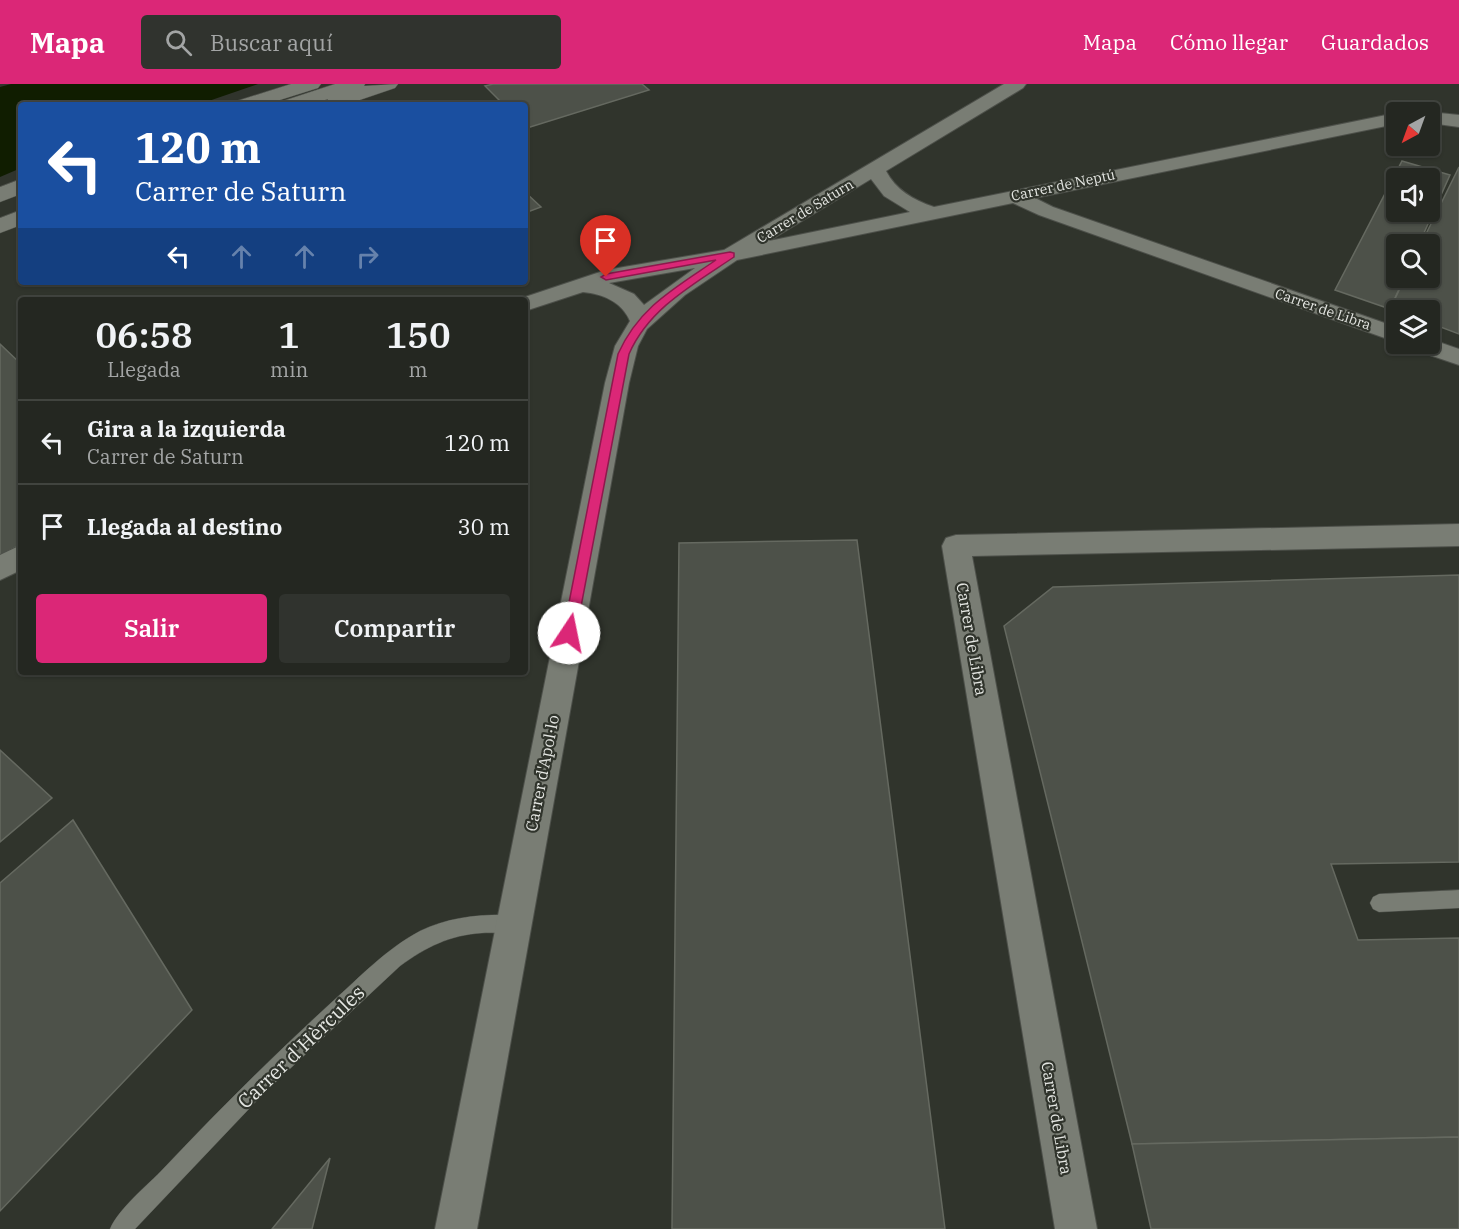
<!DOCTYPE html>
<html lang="es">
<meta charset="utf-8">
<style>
:root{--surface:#242721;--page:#30332e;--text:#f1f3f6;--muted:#a3a5a5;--line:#41443f;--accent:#db2777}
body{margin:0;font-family:"IBM Plex Serif",serif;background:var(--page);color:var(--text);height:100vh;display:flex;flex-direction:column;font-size:22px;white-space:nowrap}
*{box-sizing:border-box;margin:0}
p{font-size:20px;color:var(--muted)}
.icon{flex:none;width:33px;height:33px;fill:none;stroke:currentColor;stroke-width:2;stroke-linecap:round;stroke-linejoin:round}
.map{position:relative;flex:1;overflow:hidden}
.side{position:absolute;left:18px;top:213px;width:510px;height:378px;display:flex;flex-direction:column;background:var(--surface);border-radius:6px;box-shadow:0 2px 4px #0004,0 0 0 2px var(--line)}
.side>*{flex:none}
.hud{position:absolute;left:18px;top:18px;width:510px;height:183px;border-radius:6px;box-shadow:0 2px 4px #0004,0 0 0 2px var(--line);background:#1a4fa0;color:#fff;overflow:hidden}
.needle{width:39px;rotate:221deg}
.fabs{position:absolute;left:1386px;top:18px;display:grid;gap:12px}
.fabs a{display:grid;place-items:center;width:54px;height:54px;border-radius:6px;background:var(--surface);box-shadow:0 2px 4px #0004,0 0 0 2px var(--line);font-size:30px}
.pin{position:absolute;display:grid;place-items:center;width:51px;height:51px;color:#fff;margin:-62px -26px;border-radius:50% 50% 50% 0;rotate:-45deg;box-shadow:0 0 6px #0007}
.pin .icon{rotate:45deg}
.me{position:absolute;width:66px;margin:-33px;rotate:11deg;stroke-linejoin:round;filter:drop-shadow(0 0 4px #0008)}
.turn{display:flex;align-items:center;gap:21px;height:126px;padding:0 18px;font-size:27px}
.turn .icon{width:78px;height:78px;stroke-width:2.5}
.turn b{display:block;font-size:42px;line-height:51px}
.lanes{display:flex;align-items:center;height:57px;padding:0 18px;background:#0003;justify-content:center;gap:30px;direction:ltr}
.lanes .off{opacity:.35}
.eta{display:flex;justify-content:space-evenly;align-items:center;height:102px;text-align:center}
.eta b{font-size:36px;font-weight:600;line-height:42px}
.primary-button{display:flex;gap:12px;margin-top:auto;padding:12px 18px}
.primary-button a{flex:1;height:69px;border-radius:6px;background:var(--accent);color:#fff;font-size:24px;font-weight:600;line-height:69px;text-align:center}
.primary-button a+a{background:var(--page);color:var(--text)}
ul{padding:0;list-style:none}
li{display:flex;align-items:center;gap:18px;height:84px;padding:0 18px;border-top:2px solid var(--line)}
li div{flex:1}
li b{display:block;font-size:22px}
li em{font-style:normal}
header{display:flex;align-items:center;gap:36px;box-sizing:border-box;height:84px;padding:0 30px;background:var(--accent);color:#fff}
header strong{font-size:28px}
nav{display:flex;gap:33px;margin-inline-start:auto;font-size:21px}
.search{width:420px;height:54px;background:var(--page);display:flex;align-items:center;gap:15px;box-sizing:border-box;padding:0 21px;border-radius:6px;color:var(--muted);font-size:22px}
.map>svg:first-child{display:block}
.water{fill:#101d00}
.building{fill:#4d5149;stroke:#656960;stroke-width:1.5;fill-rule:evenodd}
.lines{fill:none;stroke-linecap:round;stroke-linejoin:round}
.service-casing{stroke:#4d504a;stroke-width:1}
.minor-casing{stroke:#4d504a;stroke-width:2}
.secondary-casing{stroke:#4d504a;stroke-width:1}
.service{fill:#797d74;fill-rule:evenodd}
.minor{fill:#797d74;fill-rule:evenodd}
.secondary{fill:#797d74;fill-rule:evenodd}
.route{fill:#db2777;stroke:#8e194d;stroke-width:1.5}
.labels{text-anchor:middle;stroke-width:4.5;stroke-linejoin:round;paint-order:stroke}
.far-street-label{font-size:14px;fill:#e5e7e3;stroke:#30342c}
.street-label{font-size:16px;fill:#e5e7e3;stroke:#30342c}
.near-street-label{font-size:20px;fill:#e5e7e3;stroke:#30342c}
</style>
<header>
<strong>Mapa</strong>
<div class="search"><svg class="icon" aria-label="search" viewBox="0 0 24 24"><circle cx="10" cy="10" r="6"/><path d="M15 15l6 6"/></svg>Buscar aquí</div>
<nav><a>Mapa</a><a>Cómo llegar</a><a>Guardados</a></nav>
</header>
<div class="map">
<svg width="1459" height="1145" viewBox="0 0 1459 1145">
<rect width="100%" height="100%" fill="#30342c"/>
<polygon class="water" points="11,0 258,0 197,21 21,21 21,84 0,93 0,3"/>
<g class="building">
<polygon points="493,0 642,0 649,6 527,44 525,21 504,21 485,2"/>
<path d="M1402,77l48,14 -31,69h-23v34h8l-14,31 -55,-19zM1396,94h34v34h-34z"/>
<polygon points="1459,83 1459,250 1430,239 1430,226 1396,228 1390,225 1405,194 1430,194 1430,160 1421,160"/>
<polygon points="525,108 541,123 525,129"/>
<polygon points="0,260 21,280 21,460 0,472"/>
<polygon points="857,456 945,1145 672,1145 679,459"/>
<polygon points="1459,491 1459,778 1331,780 1358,856 1459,854 1459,1053 1132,1060 1004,542 1053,503"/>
<polygon points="0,666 52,714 0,758"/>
<polygon points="73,736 192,926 0,1127 0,799"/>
<polygon points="1459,1053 1459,1145 1151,1145 1132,1060"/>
<polygon points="330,1074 312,1145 272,1145"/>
</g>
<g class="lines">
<defs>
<g id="service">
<polygon points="1459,806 1459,824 1379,828 1373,825 1370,819 1373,813 1379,810"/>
<path d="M513,831l6,3 3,6 -3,6c-11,5 -25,2 -37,3 -32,2 -56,14 -82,33l-136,127 -129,136h-25c9,-21 38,-44 54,-61 54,-57 110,-113 168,-166 28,-25 54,-53 88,-71 29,-14 61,-17 93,-16z"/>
</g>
<g id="minor">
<path d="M1004,0h22l-3,4 -137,83c10,19 27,29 48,36l462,-94v11l-361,74 18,9 343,120v15l-357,-127 -26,-12 -276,57 -52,35 -38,34 -9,17 -9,37 -152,846h-42l170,-846 10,-37 15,-25c-8,-19 -27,-27 -47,-29l-58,19v-11h-9l90,-30 118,-20zM871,95l13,17 26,16 -141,29zM695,184l-51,37 -10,-11 -25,-11z"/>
<polygon points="1430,28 1459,31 1459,43 1430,39"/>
<polygon points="1430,255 1459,265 1459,281 1412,265 1408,260 1430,260"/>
<polygon points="1459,440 1459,462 972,472 1097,1145 1055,1145 942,462 946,454 956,451"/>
<polygon points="21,461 21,486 0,496 0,471"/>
</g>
<g id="secondary">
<polygon points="291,0 321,0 318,4 264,21 234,21 237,17"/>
<polygon points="335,0 365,0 364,2 398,0 395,4 345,21 330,21 327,17 328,15 310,21 280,21 283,17"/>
<polygon points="21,95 21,110 0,118 0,103"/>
<polygon points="21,126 21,141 0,149 0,134"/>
</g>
</defs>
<use href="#service" class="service-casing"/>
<use href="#minor" class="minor-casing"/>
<use href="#secondary" class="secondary-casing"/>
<use href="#service" class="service"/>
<use href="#minor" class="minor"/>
<use href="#secondary" class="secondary"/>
</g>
<path class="route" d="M730,168l4,1v4c-40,27 -85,51 -105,97l-53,279 -2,4h-9l-2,-4 55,-279c21,-47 57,-66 98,-94l-110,20 -5,-3 5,-3z"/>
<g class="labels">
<g class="far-street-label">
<text transform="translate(1063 101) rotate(-12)" y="5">Carrer de Neptú</text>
<text transform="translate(805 127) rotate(-31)" y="5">Carrer de Saturn</text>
<text transform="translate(1323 225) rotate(19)" y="5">Carrer de Libra</text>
</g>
<g class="street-label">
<text transform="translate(972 555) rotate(80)" y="6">Carrer de Libra</text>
<text transform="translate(542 689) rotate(-79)" y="6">Carrer d'Apol·lo</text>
<text transform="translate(1057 1034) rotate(80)" y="6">Carrer de Libra</text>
</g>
<g class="near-street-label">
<text transform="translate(301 963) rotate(-44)" y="7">Carrer d'Hèrcules</text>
</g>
</g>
</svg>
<div class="fabs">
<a><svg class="needle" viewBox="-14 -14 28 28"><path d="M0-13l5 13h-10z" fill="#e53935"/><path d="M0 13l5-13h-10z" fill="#a3a5a5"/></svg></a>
<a><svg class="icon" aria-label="sound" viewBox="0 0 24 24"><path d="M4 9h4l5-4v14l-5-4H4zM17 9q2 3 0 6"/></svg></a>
<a><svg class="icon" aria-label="search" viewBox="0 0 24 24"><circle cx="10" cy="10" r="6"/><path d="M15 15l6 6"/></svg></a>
<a><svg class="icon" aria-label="layers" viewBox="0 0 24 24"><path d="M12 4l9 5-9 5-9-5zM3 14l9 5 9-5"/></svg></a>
</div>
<div class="pin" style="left:606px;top:193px;background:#d93025"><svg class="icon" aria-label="arrive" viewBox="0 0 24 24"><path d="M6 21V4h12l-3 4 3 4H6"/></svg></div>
<svg class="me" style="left:569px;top:549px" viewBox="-20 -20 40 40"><circle r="19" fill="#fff"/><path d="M0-13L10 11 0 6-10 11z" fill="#db2777"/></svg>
<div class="hud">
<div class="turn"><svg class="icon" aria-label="left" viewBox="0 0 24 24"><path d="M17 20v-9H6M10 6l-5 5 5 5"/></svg><div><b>120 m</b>Carrer de Saturn</div></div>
<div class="lanes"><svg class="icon" aria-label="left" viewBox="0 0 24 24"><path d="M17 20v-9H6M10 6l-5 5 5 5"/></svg><svg class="icon off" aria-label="ahead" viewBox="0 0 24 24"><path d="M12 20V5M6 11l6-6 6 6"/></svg><svg class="icon off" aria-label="ahead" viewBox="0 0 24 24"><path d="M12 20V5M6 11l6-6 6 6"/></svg><svg class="icon off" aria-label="right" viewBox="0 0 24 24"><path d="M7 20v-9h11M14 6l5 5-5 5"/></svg></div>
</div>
<section class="side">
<div class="eta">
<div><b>06:58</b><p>Llegada</p></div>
<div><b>1</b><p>min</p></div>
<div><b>150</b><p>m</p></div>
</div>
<ul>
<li><svg class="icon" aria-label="left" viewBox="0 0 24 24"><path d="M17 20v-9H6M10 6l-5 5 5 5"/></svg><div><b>Gira a la izquierda</b><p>Carrer de Saturn</p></div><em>120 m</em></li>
<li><svg class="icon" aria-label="arrive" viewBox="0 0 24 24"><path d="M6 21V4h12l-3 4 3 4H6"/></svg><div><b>Llegada al destino</b></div><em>30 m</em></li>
</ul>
<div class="primary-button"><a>Salir</a><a>Compartir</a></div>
</section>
</div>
